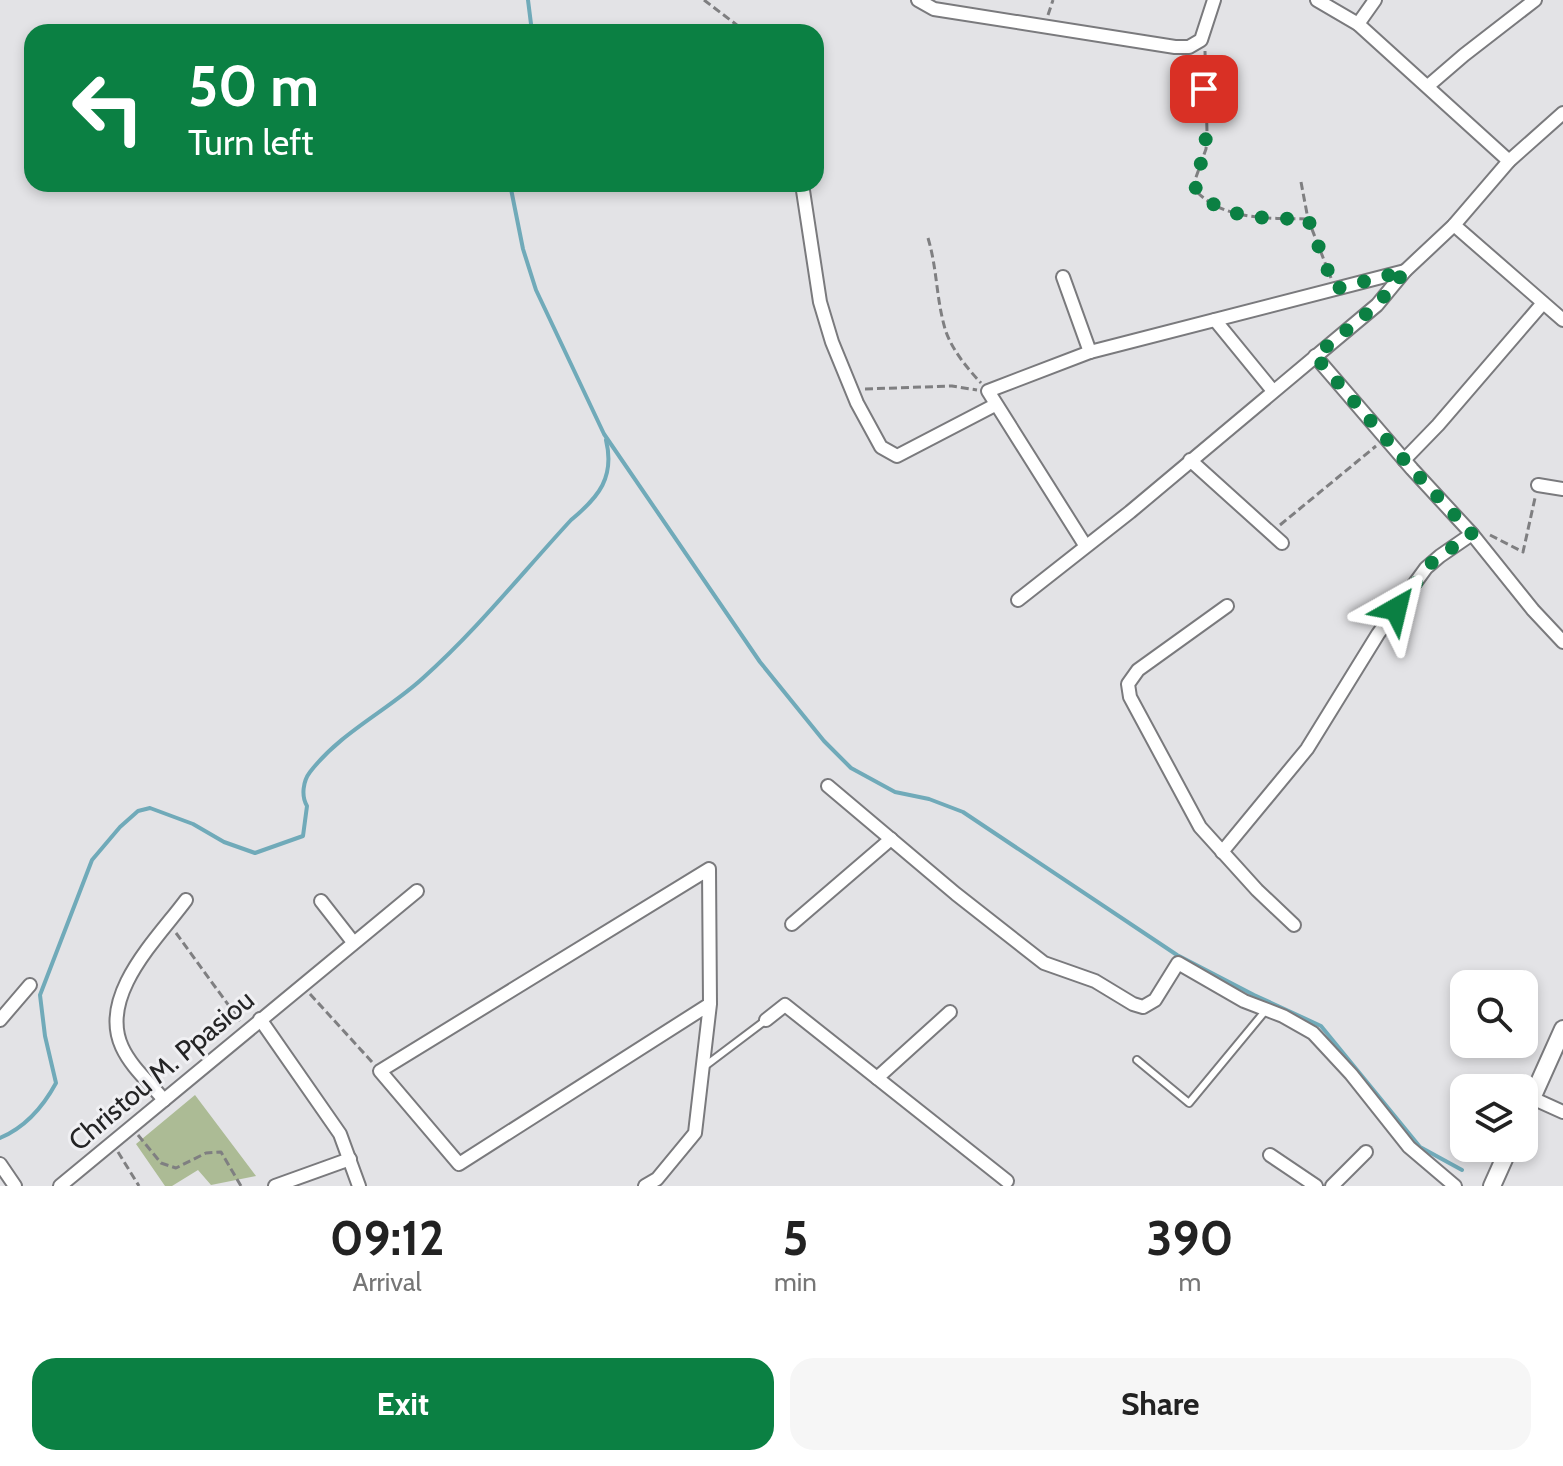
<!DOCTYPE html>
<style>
:root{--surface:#fff;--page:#f6f6f6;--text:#222;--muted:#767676;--accent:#0b8043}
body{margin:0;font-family:Cabin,sans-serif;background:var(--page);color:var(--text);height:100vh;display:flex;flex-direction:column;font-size:30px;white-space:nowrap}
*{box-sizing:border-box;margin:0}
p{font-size:26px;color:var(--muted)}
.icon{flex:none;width:44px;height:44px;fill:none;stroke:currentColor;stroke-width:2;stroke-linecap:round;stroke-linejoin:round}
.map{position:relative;height:1186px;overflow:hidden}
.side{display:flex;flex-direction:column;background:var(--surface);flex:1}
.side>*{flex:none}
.guide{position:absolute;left:24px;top:24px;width:800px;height:168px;border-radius:24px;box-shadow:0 4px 12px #0003;background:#0b8043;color:#fff;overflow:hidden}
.tools{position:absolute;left:1450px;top:970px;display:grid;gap:16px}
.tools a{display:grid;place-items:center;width:88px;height:88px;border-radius:16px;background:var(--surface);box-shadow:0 4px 12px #0003;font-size:40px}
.pin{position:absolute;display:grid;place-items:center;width:68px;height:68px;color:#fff;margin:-34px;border-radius:16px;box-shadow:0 4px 12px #0006}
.me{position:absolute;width:88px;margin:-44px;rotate:37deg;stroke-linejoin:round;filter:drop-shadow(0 0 6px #0008)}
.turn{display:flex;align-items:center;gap:28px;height:168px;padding:0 32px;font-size:36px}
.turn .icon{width:104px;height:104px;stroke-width:2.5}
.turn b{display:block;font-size:56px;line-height:68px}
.eta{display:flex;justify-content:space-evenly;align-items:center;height:136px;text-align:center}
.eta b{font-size:48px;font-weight:700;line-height:56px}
.button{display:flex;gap:16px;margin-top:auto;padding:16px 32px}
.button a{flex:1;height:92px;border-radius:24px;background:var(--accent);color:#fff;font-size:32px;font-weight:700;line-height:92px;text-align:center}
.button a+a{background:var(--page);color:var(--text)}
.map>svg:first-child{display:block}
.green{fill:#acbb95}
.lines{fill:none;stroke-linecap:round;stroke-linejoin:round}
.stream{stroke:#70aab9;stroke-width:4}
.service-casing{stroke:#7a7a7d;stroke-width:10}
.minor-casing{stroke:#7a7a7d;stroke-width:16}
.secondary-casing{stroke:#7a7a7d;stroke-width:20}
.path{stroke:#7f7f81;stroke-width:3;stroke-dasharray:8 4;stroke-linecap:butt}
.service{stroke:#fff;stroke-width:6}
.minor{stroke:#fff;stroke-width:12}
.secondary{stroke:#fff;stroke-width:16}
.route{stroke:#0b8043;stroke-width:14;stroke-dasharray:0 25.2}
.labels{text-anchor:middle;stroke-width:6;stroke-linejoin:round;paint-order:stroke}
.street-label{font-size:28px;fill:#242425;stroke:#f0f0f3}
</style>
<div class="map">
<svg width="1563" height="1186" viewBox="0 0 1563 1186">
<rect width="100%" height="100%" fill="#e3e3e6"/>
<polygon class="green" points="195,1095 256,1176 211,1185 198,1170 172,1186 165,1186 136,1144"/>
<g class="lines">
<g class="stream">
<polyline points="528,0 532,32"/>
<polyline points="510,184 523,249 536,290 604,434 760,662 824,741 851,768 895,792 929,799 963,812 1177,955 1254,995 1321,1026 1420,1147 1462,1170"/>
<path d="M0,1138c26,-11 43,-31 56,-55l-11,-47 -5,-41 52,-135 28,-33 18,-16 12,-3 43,16 31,18 31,11 48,-17 4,-30c-6,-10 -4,-25 3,-34 31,-40 77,-61 113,-94 54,-48 99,-105 148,-158 28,-23 44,-43 35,-80"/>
</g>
<defs>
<g id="service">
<polyline points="1137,1060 1189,1103 1266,1010"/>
<polyline points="705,1066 766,1020"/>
</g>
<g id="minor">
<polyline points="918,0 934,9 1175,47 1189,47 1201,40 1214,0"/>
<polyline points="1317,0 1358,24 1509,161"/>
<polyline points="1358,24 1375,0"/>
<polyline points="1428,86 1464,55 1535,0"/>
<polyline points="802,184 820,302 832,342 857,403 881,447 897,456 995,405"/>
<polyline points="1454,225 1563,320"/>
<polyline points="1063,277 1090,352"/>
<polyline points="1215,320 1273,391"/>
<polyline points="1315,356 1412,469 1472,534 1533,610 1563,642"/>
<polyline points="1190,460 1282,543"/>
<polyline points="1404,460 1438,425 1543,303"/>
<polyline points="1538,485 1563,489"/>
<polyline points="1085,545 988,391 1090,352 1405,271"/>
<polyline points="1018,600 1130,512 1377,305 1405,271 1454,225 1509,161 1563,113"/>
<polyline points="1227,606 1138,670 1128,684 1130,697 1200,827 1257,890 1294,925"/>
<polyline points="828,786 956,894 1044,963 1095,981 1133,1004 1143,1007 1155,1000 1178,963 1244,1001 1283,1016 1313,1033 1351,1074 1409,1147 1455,1186"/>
<polyline points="1222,852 1307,749 1378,634 1426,568 1440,556 1472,534"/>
<polyline points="321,901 353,942"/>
<polyline points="792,924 891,839"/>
<polyline points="260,1019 340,1134 359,1186"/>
<polyline points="0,1020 30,985"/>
<polyline points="766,1020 785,1005 1007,1181"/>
<polyline points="877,1078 950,1012"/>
<polyline points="1532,1098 1563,1112"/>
<path d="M164,1100c-14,-17 -33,-33 -42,-53 -24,-52 36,-109 64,-147"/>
<polyline points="1270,1155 1316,1186"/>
<polyline points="0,1164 15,1186"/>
<polyline points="60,1186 417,891"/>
<polyline points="275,1186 350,1159"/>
<polyline points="645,1186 657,1179 695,1133 710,1004 459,1164 380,1071 709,869 710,1004"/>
<polyline points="1332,1186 1366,1152"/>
</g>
<g id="secondary">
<polyline points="1524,1116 1563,1029"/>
<polyline points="1492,1186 1509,1148"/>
</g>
</defs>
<use href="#service" class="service-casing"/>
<use href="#minor" class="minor-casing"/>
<use href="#secondary" class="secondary-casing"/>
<g class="path">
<polyline points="704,0 746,32"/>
<polyline points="1048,15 1053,0"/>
<path d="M1205,51l2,81 -1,17 -11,31 1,11c29,30 73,27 112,28"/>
<polyline points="1301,182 1308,219 1331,278"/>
<path d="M928,238c9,30 8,57 16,87 5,21 22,42 37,58"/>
<polyline points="865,389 952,386 977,390"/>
<polyline points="1280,525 1376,446"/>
<polyline points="1490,535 1523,552 1535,498"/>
<polyline points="176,933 240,1021"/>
<polyline points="310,994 372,1062"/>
<polyline points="138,1135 161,1163 176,1168 206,1153 221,1152 241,1186"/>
<polyline points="118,1152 139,1186"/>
</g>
<use href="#service" class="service"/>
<use href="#minor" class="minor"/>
<use href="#secondary" class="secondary"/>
</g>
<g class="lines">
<path class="route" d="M1204,89l2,60 -11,31 1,11c30,30 73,27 112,28l27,70 70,-18 -28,34 -62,51 97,113 60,65 -39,27 -37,48"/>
</g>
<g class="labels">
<g class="street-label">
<text transform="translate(161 1070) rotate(-40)" y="10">Christou M. Ppasiou</text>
</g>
</g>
</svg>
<div class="tools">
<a><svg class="icon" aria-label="search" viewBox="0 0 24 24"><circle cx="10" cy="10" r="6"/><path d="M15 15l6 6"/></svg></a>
<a><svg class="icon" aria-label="layers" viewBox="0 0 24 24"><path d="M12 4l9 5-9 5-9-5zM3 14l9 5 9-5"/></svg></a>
</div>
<div class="pin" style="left:1204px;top:89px;background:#d93025"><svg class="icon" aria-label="arrive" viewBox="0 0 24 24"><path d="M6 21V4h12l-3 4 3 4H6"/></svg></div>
<svg class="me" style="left:1396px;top:609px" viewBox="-20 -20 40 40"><path d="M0-17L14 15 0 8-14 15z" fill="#0b8043" stroke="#fff" stroke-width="4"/></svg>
<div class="guide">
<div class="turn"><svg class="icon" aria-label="left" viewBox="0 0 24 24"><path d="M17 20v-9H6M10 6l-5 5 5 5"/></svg><div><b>50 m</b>Turn left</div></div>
</div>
</div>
<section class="side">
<div class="eta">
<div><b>09:12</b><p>Arrival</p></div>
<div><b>5</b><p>min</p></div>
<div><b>390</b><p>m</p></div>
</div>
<div class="button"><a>Exit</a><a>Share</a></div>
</section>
